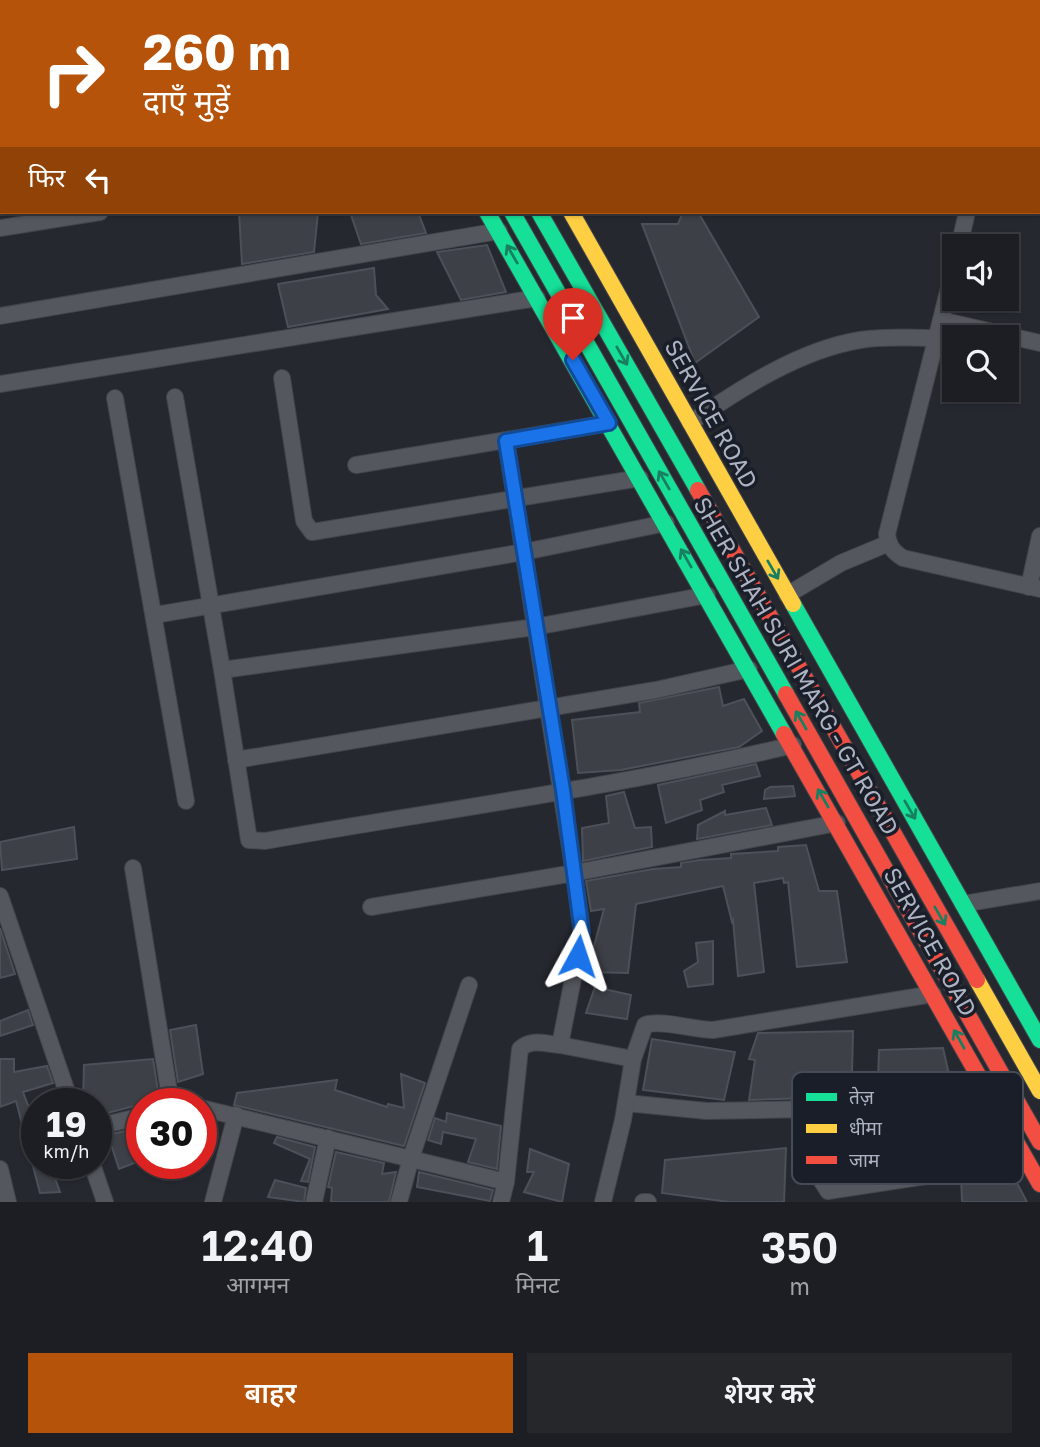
<!DOCTYPE html>
<html lang="hi">
<meta charset="utf-8">
<style>
:root{--surface:#1c1e23;--page:#25272b;--text:#f1f3f6;--muted:#a0a2a6;--line:#3a3c41;--accent:#b45309}
body{margin:0;font-family:"Golos Text","Noto Sans Devanagari",sans-serif;background:var(--page);color:var(--text);height:100vh;display:flex;flex-direction:column;font-size:26px;white-space:nowrap}
*{box-sizing:border-box;margin:0}
p{font-size:23px;color:var(--muted)}
.icon{flex:none;width:38px;height:38px;fill:none;stroke:currentColor;stroke-width:2;stroke-linecap:round;stroke-linejoin:round}
.map{position:relative;height:1202px;overflow:hidden}
.panel{display:flex;flex-direction:column;background:var(--surface);flex:1}
.panel>*{flex:none}
.hud{position:absolute;left:0px;top:0px;width:1041px;height:214px;box-shadow:0 2px 5px #0004,0 0 0 2px var(--line);background:#b45309;color:#fff;overflow:hidden}
.fabs{position:absolute;left:942px;top:234px;display:grid;gap:14px}
.fabs a{display:grid;place-items:center;width:77px;height:77px;border-radius:0px;background:var(--surface);box-shadow:0 2px 5px #0004,0 0 0 2px var(--line);font-size:35px}
.speed{position:absolute;left:21px;top:1088px;display:flex;gap:14px;font-size:35px;font-weight:700;text-align:center}
.speed>*{display:grid;place-content:center;width:91px;height:91px;border-radius:50%;background:var(--surface);box-shadow:0 2px 5px #0004,0 0 0 2px var(--line);line-height:1}
.speed small{font-size:18px;font-weight:400}
.speed .limit{border:10px solid #d22;background:#fff;color:#111}
.pin{position:absolute;display:grid;place-items:center;width:60px;height:60px;color:#fff;margin:-72px -30px;border-radius:50% 50% 50% 0;rotate:-45deg;box-shadow:0 0 7px #0007}
.pin .icon{rotate:45deg}
.me{position:absolute;width:77px;margin:-38px;rotate:5deg;stroke-linejoin:round;filter:drop-shadow(0 0 5px #0008)}
.turn{display:flex;align-items:center;gap:24px;height:147px;padding:0 28px;font-size:32px}
.turn .icon{width:91px;height:91px;stroke-width:2.5}
.turn b{display:block;font-size:49px;line-height:60px}
.then{display:flex;align-items:center;height:66px;padding:0 28px;background:#0003;gap:14px;font-size:26px}
.eta{display:flex;justify-content:space-evenly;align-items:center;height:119px;text-align:center}
.eta b{font-size:42px;font-weight:600;line-height:49px}
.action{display:flex;gap:14px;margin-top:auto;padding:14px 28px}
.action a{flex:1;height:80px;border-radius:0px;background:var(--accent);color:#fff;font-size:28px;font-weight:600;line-height:80px;text-align:center}
.action a+a{background:var(--page);color:var(--text)}
.map>svg:first-child{display:block}
.building{fill:#3d4047;stroke:#4c5058;stroke-width:2}
.lines{fill:none;stroke-linecap:round;stroke-linejoin:round}
.lane-casing{stroke:#404348;stroke-width:10}
.street-casing{stroke:#404348;stroke-width:18}
.fast-casing{stroke:#404348;stroke-width:18}
.slow-casing{stroke:#404348;stroke-width:18}
.jam-casing{stroke:#404348;stroke-width:18}
.lane{stroke:#54575e;stroke-width:8}
.street{stroke:#54575e;stroke-width:16}
.fast{stroke:#16e098;stroke-width:16}
.slow{stroke:#ffcf43;stroke-width:16}
.jam{stroke:#f24e42;stroke-width:16}
.oneway{stroke:#187f60}
.route-casing{stroke:#114b97;stroke-width:18}
.route{stroke:#1a73e8;stroke-width:12}
.labels{text-anchor:middle;stroke-width:7;stroke-linejoin:round;paint-order:stroke}
.street-label{font-size:23px;fill:#adb3c2;stroke:#191e29}
.key{fill:#191e29;stroke:#454b57;stroke-width:2}
.key-label{font-size:19px;fill:#adb3c2}
</style>
<div class="map">
<svg width="1040" height="1202" viewBox="0 0 1040 1202">
<rect width="100%" height="100%" fill="#25282f"/>
<g class="building">
<polygon points="239,212 318,212 314,252 242,264"/>
<polygon points="350,212 418,212 426,233 361,244"/>
<polygon points="683,212 698,212 759,317 695,363 642,224 678,224"/>
<polygon points="487,245 506,292 461,300 437,252"/>
<polygon points="374,268 376,295 388,309 288,327 278,284"/>
<polygon points="719,687 723,706 744,699 762,731 739,747 621,770 578,773 572,720 640,712 639,703"/>
<polygon points="756,764 760,776 722,785 724,792 700,800 702,810 666,823 658,785"/>
<polygon points="793,786 795,796 764,799 765,790 770,787"/>
<polygon points="624,792 635,828 651,827 652,847 583,861 582,828 609,823 606,796"/>
<polygon points="766,808 772,825 697,839 698,825 725,811 725,815"/>
<polygon points="74,827 77,859 2,870 0,842"/>
<polygon points="806,845 819,891 837,891 847,962 797,967 788,882 784,883 783,878 754,883 764,972 738,976 733,920 732,922 723,886 636,904 628,973 587,972 604,909 591,911 586,881 653,869 681,867 681,863 700,860 731,858 731,854 778,851 778,847"/>
<polygon points="0,928 15,974 0,978"/>
<polygon points="713,941 713,984 688,987 684,971 698,962 696,943"/>
<polygon points="595,987 631,995 627,1019 586,1013"/>
<polygon points="28,1010 33,1025 0,1036 0,1021"/>
<polygon points="196,1025 203,1074 178,1082 170,1030"/>
<polygon points="853,1031 852,1073 847,1072 838,1097 749,1100 755,1060 749,1059 758,1033"/>
<polygon points="652,1039 735,1052 724,1100 643,1090"/>
<polygon points="943,1048 950,1079 878,1081 879,1050"/>
<polygon points="0,1059 14,1059 14,1072 47,1066 53,1083 23,1092 37,1129 37,1164 50,1164 60,1192 40,1193 16,1101 0,1107"/>
<polygon points="153,1059 160,1104 142,1104 96,1116 96,1104 83,1104 84,1065"/>
<polygon points="401,1074 425,1083 404,1146 234,1105 237,1093 337,1080 335,1090 387,1107 388,1104 404,1108"/>
<polygon points="447,1113 501,1126 497,1169 468,1162 476,1139 443,1132 441,1144 428,1140 435,1118 446,1122"/>
<polygon points="142,1127 142,1140 129,1141 142,1160 119,1169 108,1135"/>
<polygon points="277,1137 315,1147 308,1182 301,1181 310,1159 274,1143"/>
<polygon points="786,1148 784,1202 729,1202 662,1193 665,1160"/>
<polygon points="530,1149 569,1164 562,1202 524,1192 534,1172 527,1172"/>
<polygon points="336,1152 384,1163 382,1174 396,1172 389,1202 331,1202 332,1188 328,1187"/>
<polygon points="1009,1168 1027,1202 962,1202 961,1175"/>
<polygon points="419,1172 493,1190 490,1201 417,1187"/>
<polygon points="275,1180 306,1188 304,1202 268,1197"/>
</g>
<g class="lines">
<defs>
<polyline id="lane" points="521,0 522,2"/>
<g id="street">
<polyline points="72,0 72,2"/>
<polyline points="158,0 158,2"/>
<polyline points="246,0 246,2"/>
<polyline points="784,2 785,0"/>
<polyline points="0,32 2,32"/>
<polyline points="0,150 2,150"/>
<polyline points="1040,170 1040,171"/>
<polyline points="0,228 100,212"/>
<polyline points="959,247 967,212"/>
<path d="M954,268l-67,266c2,12 5,17 16,24l137,31"/>
<polyline points="0,316 499,231"/>
<polyline points="941,320 1040,343"/>
<polyline points="282,378 304,521 312,532 640,478"/>
<polyline points="0,384 537,298"/>
<polyline points="175,397 222,670"/>
<polyline points="115,398 186,801"/>
<path d="M690,423c50,-34 109,-73 170,-83 25,-4 51,-2 77,-2"/>
<polyline points="356,465 609,423"/>
<polyline points="1029,587 1040,536"/>
<path d="M707,595l-172,32 -313,43 27,170 16,1c176,-31 354,-54 528,-96"/>
<polyline points="787,595 841,563 889,543"/>
<polyline points="155,615 524,552 666,523"/>
<polyline points="236,760 656,690 749,669"/>
<polyline points="133,868 171,1104"/>
<polyline points="0,896 71,1104"/>
<polyline points="963,904 1040,891"/>
<polyline points="371,907 574,873 506,441"/>
<polyline points="560,1045 633,1059"/>
<polyline points="626,1103 707,1111 809,1109 904,1105 985,1085"/>
<polyline points="201,1108 506,1182"/>
<polyline points="809,1109 821,1180 828,1191 939,1174"/>
<polyline points="96,1127 142,1116"/>
<polyline points="92,1164 105,1202"/>
<polyline points="0,1169 8,1202"/>
<polyline points="213,1202 236,1115"/>
<polyline points="314,1202 328,1138"/>
<polyline points="399,1202 411,1158 469,985"/>
<path d="M501,1202l5,-20 14,-133c11,-11 26,-5 40,-4l22,-112 -8,-60 263,-50"/>
<path d="M603,1202l20,-82 10,-61 12,-34c15,-6 50,5 68,5l220,-36"/>
<polyline points="643,1202 648,1202"/>
</g>
<g id="fast">
<polyline points="736,0 744,2"/>
<polyline points="487,212 784,734"/>
<polyline points="512,212 786,694"/>
<polyline points="539,212 698,490"/>
<polyline points="793,604 1040,1040"/>
</g>
<g id="slow">
<polyline points="418,0 419,2"/>
<polyline points="451,0 452,2"/>
<polyline points="360,1 363,2"/>
<polyline points="569,2 576,0"/>
<polyline points="571,212 793,604"/>
<polyline points="977,980 1040,1091"/>
</g>
<g id="jam">
<polyline points="390,0 391,2"/>
<polyline points="698,490 977,980"/>
<polyline points="786,694 1040,1142"/>
<polyline points="784,734 1040,1184"/>
</g>
</defs>
<use href="#lane" class="lane-casing"/>
<use href="#street" class="street-casing"/>
<use href="#fast" class="fast-casing"/>
<use href="#slow" class="slow-casing"/>
<use href="#jam" class="jam-casing"/>
<use href="#lane" class="lane"/>
<use href="#street" class="street"/>
<use href="#fast" class="fast"/>
<use href="#slow" class="slow"/>
<use href="#jam" class="jam"/>
</g>
<defs><path id="oneway-shaft" d="M-6 0H5M1.5-3L5.5 0L1.5 3" fill="none" stroke-width="1.6" stroke-linecap="round" stroke-linejoin="round" transform="scale(1.75)"/></defs>
<g class="oneway">
<use href="#oneway-shaft" transform="translate(512 254) rotate(-120)"/>
<use href="#oneway-shaft" transform="translate(622 356) rotate(60)"/>
<use href="#oneway-shaft" transform="translate(664 480) rotate(-120)"/>
<use href="#oneway-shaft" transform="translate(686 558) rotate(-120)"/>
<use href="#oneway-shaft" transform="translate(773 570) rotate(60)"/>
<use href="#oneway-shaft" transform="translate(801 720) rotate(-120)"/>
<use href="#oneway-shaft" transform="translate(823 798) rotate(-120)"/>
<use href="#oneway-shaft" transform="translate(910 810) rotate(60)"/>
<use href="#oneway-shaft" transform="translate(940 916) rotate(60)"/>
<use href="#oneway-shaft" transform="translate(959 1039) rotate(-119)"/>
</g>
<g class="lines">
<defs>
<polyline id="route" points="573,360 609,423 506,441 563,790 582,933 578,956"/>
</defs>
<use href="#route" class="route-casing"/>
<use href="#route" class="route"/>
</g>
<g class="labels">
<g class="street-label">
<text transform="translate(711 414) rotate(61)" y="8">SERVICE ROAD</text>
<text transform="translate(796 666) rotate(60)" y="8">SHER SHAH SURI MARG - GT ROAD</text>
<text transform="translate(930 942) rotate(61)" y="8">SERVICE ROAD</text>
</g>
</g>
<rect x="792" y="1072" width="231" height="112" rx="10" class="key"/>
<rect x="806" y="1093" width="31" height="8" fill="#16e098"/>
<rect x="806" y="1124" width="31" height="9" fill="#ffcf43"/>
<rect x="806" y="1156" width="31" height="8" fill="#f24e42"/>
<g class="key-label">
<text x="849" y="1104">तेज़</text>
<text x="849" y="1135">धीमा</text>
<text x="849" y="1167">जाम</text>
</g>
</svg>
<div class="fabs">
<a><svg class="icon" aria-label="sound" viewBox="0 0 24 24"><path d="M4 9h4l5-4v14l-5-4H4zM17 9q2 3 0 6"/></svg></a>
<a><svg class="icon" aria-label="search" viewBox="0 0 24 24"><circle cx="10" cy="10" r="6"/><path d="M15 15l6 6"/></svg></a>
</div>
<div class="speed"><div>19<small>km/h</small></div><div class="limit">30</div></div>
<div class="pin" style="left:573px;top:360px;background:#d93025"><svg class="icon" aria-label="arrive" viewBox="0 0 24 24"><path d="M6 21V4h12l-3 4 3 4H6"/></svg></div>
<svg class="me" style="left:578px;top:956px" viewBox="-20 -20 40 40"><path d="M0-17L14 15 0 8-14 15z" fill="#1a73e8" stroke="#fff" stroke-width="4"/></svg>
<div class="hud">
<div class="turn"><svg class="icon" aria-label="right" viewBox="0 0 24 24"><path d="M7 20v-9h11M14 6l5 5-5 5"/></svg><div><b>260 m</b>दाएँ मुड़ें</div></div>
<div class="then">फिर<svg class="icon" aria-label="left" viewBox="0 0 24 24"><path d="M17 20v-9H6M10 6l-5 5 5 5"/></svg></div>
</div>
</div>
<section class="panel">
<div class="eta">
<div><b>12:40</b><p>आगमन</p></div>
<div><b>1</b><p>मिनट</p></div>
<div><b>350</b><p>m</p></div>
</div>
<div class="action"><a>बाहर</a><a>शेयर करें</a></div>
</section>
